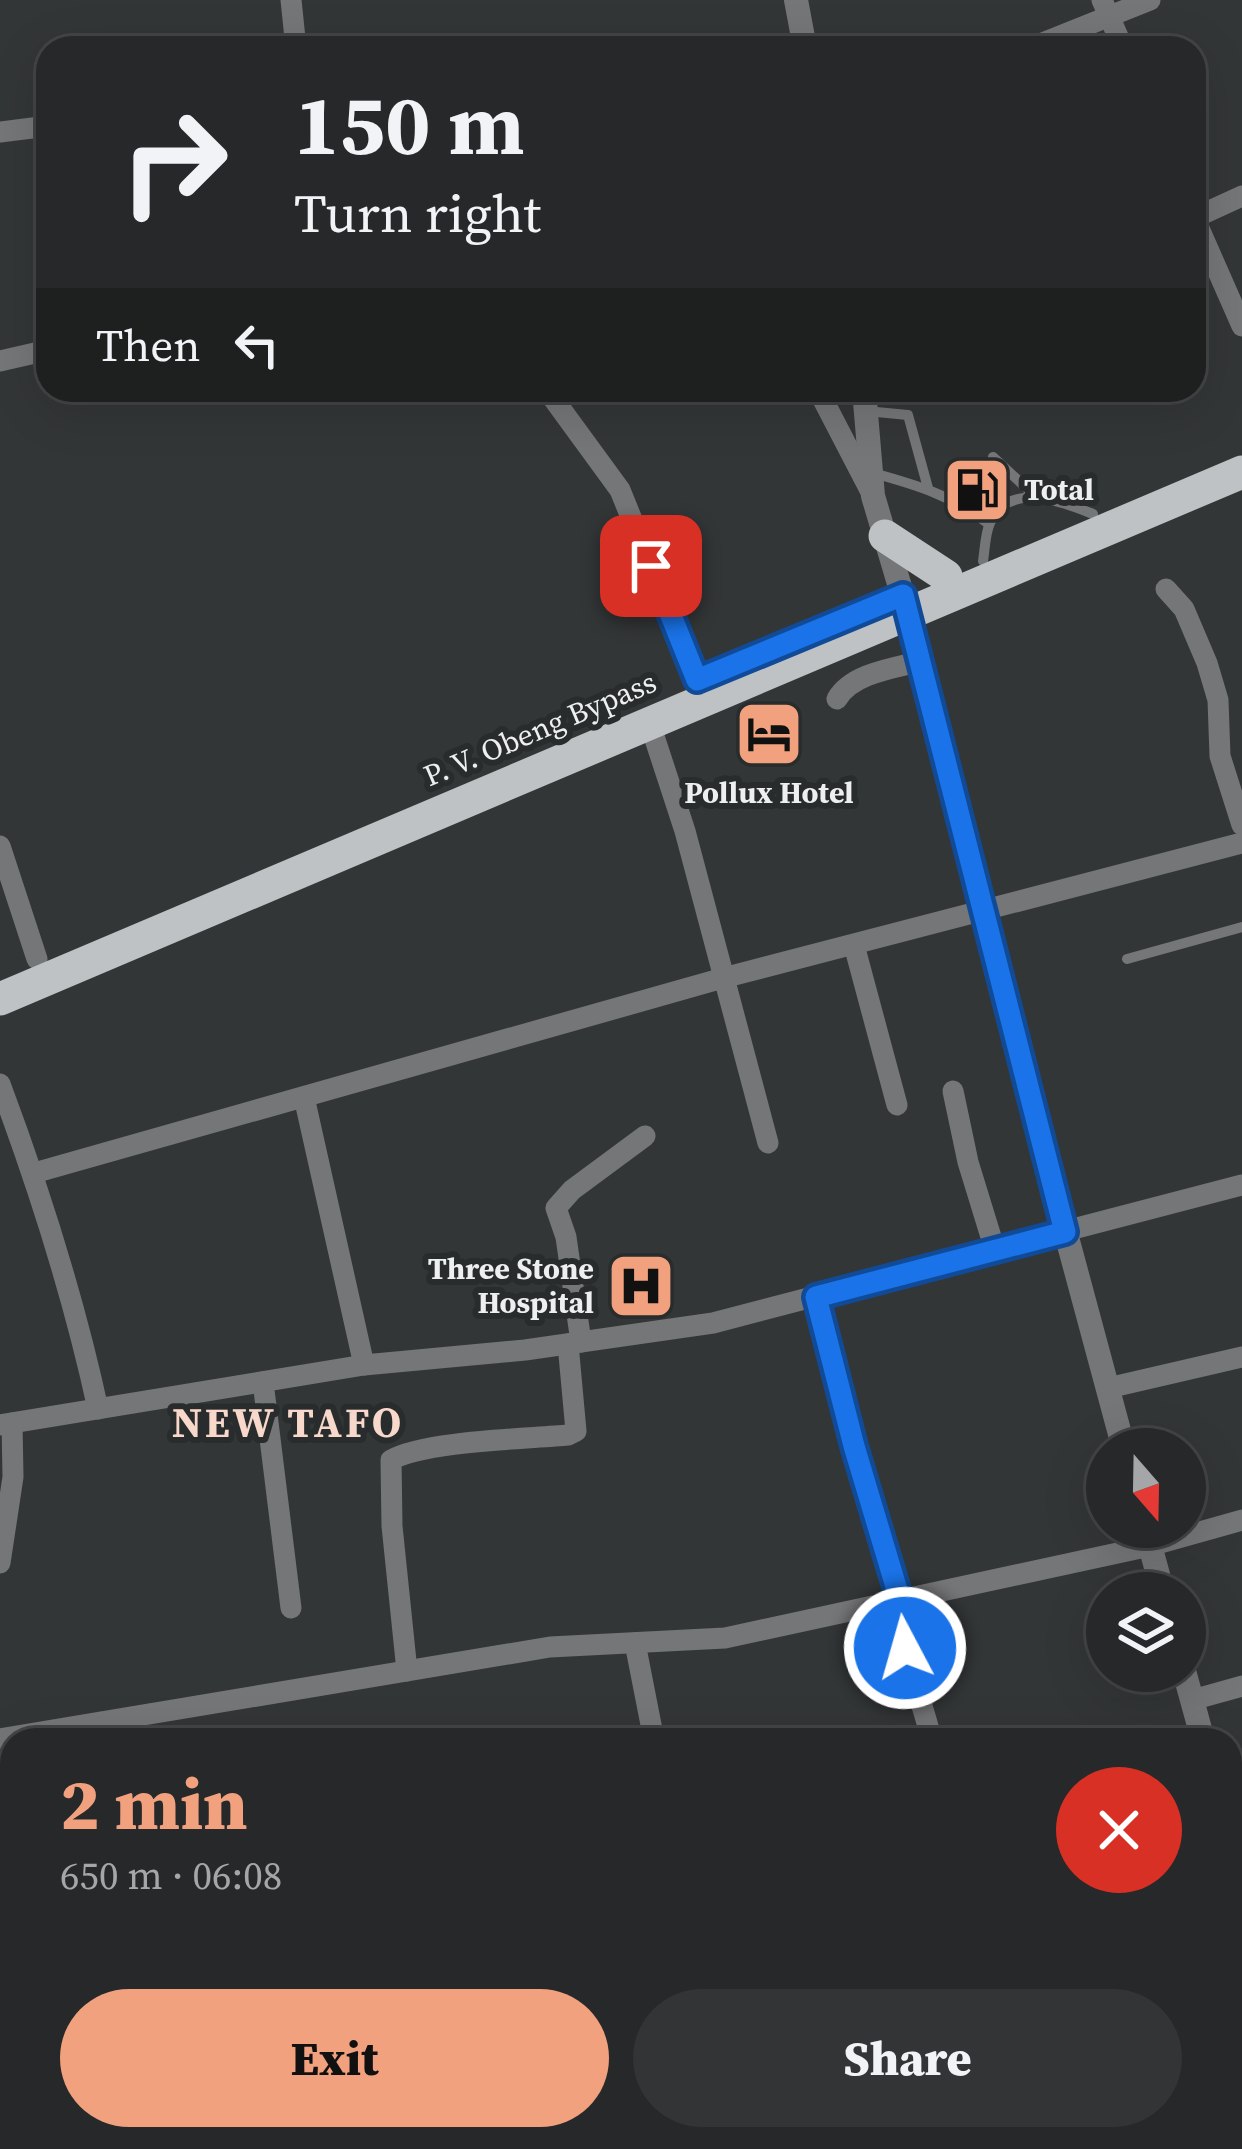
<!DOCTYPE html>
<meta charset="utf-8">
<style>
:root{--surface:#262829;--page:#323435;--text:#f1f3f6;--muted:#a4a6a8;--line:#424446;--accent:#f1a17d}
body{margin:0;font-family:"Source Serif 4",serif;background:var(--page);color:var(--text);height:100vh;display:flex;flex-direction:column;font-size:45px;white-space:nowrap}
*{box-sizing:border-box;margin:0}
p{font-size:39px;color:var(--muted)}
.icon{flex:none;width:66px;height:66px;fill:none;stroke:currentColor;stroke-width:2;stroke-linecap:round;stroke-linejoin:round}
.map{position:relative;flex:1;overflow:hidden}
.details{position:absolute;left:0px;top:1728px;width:1242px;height:423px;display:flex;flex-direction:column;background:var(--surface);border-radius:36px 36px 0 0;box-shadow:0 12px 48px #0002,0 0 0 3px var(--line)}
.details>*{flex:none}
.guide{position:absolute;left:36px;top:36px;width:1170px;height:366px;border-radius:36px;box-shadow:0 12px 48px #0002,0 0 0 3px var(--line);background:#262829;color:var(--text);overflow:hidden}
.needle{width:78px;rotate:160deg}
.tools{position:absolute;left:1086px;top:1428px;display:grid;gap:24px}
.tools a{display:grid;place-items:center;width:120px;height:120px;border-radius:50%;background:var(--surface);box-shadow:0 12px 48px #0002,0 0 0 3px var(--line);font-size:60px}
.pin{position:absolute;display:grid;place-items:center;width:102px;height:102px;color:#fff;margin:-51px;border-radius:24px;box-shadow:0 6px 18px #0006}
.me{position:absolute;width:132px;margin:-66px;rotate:354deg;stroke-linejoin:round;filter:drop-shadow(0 0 9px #0008)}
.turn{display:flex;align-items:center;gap:42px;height:252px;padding:0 60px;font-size:54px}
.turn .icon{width:156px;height:156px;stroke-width:2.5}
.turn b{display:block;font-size:84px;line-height:102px}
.then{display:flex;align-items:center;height:114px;padding:0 60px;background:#0003;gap:24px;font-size:45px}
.round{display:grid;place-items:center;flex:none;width:126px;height:126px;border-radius:63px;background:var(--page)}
.summary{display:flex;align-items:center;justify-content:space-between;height:204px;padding:0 60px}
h1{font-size:72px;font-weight:800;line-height:90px;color:var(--accent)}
.action{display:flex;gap:24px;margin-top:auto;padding:24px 60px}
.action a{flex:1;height:138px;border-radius:72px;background:var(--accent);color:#111;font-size:48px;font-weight:800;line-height:138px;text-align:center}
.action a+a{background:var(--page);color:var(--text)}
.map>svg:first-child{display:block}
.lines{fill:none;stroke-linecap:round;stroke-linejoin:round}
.stream{stroke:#147d9c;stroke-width:4.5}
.service{stroke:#747677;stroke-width:10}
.minor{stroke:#747677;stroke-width:21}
.tertiary{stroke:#747677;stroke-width:24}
.trunk{stroke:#bec2c4;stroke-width:33}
.route-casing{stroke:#114b97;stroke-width:30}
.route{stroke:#1a73e8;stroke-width:21}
.labels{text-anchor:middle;stroke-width:12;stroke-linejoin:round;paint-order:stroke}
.poi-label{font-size:30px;font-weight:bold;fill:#edeff0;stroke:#292c2d;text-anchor:start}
.street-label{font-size:30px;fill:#edeff0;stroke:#292c2d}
.district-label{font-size:42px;font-weight:bold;letter-spacing:3px;fill:#f8d8cb;stroke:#292c2d}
</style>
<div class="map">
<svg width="1242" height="2149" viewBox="0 0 1242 2149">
<rect width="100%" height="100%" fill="#333637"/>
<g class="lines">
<g class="stream">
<polyline points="1230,1974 1242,1974"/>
<polyline points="0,2079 12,2075"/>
</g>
<g class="service">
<polyline points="1194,284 1194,291"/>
<polyline points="866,411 908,415 928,488"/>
<polyline points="993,457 1036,497"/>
<path d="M873,473c44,12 80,23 116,51"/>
<path d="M983,561c2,-12 2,-27 7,-38 19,-43 72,-21 103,-9"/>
<polyline points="1127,959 1242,927"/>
<polyline points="1230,1912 1242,1910"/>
</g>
<g class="minor">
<polyline points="291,0 296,48"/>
<polyline points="1102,0 1123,48"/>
<polyline points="1030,48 1150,0"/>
<polyline points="0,132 48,126"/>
<polyline points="1194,217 1242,326"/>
<polyline points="1194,218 1242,196"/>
<polyline points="0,361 48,350"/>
<polyline points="547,390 620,490 697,680"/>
<polyline points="818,390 873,496"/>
<polyline points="1166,589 1184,609 1207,663 1218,700 1220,756 1242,825"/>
<path d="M837,699c15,-26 58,-31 85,-38"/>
<polyline points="649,721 685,831 768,1143"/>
<polyline points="0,846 37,959"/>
<polyline points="854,945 897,1105"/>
<path d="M0,1084c40,107 74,214 98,325"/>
<polyline points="953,1091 968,1162 995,1250"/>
<polyline points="304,1097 364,1365"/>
<polyline points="34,1173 723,978 1242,843"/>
<polyline points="816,1297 854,1446 900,1601"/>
<polyline points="581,1342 566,1237 556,1208 572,1190 645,1136"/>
<polyline points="263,1382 291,1608"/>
<polyline points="1108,1388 1242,1357"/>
<polyline points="0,1425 364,1365 525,1350 713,1323 1242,1185"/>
<polyline points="0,1563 13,1477 12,1423"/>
<polyline points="892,1603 932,1740"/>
<polyline points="635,1643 654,1740"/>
<path d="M407,1671l-15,-145 -1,-66c33,-19 135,-21 177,-25l8,-4 -8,-87"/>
<polyline points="1192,1700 1242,1686"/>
<polyline points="0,1739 550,1647 725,1638 1150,1546 1242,1520"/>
<polyline points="161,2139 163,2149"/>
<polyline points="773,2139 775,2149"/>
<polyline points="228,2149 274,2139"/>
</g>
<g class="tertiary">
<polyline points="796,0 805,48"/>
<polyline points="864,390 873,496 922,661 1044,1152 1124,1449"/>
<polyline points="1145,1527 1163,1593"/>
<polyline points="1184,1671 1203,1740"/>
<polyline points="1230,1841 1242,1886"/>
</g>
<g class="trunk">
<polyline points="885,536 946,576"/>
<polyline points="0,999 1242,472"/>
</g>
</g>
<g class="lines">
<defs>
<polyline id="route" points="651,566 697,680 903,595 1065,1232 816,1297 854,1446 900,1600 892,1603 905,1648"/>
</defs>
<use href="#route" class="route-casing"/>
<use href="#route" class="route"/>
</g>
<defs>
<symbol id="fuel-square" viewBox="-11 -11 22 22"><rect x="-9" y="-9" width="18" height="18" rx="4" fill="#f1a17d" stroke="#292c2d"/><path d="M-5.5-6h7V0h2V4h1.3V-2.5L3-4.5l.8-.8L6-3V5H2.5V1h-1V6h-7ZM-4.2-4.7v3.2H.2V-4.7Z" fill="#111"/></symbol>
<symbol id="hotel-square" viewBox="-11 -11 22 22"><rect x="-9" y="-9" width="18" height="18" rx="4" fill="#f1a17d" stroke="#292c2d"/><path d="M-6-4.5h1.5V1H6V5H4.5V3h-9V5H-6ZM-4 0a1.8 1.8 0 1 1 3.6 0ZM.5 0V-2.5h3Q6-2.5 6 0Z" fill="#111"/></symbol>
<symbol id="hospital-square" viewBox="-11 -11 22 22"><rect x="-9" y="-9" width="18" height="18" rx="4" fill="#f1a17d" stroke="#292c2d"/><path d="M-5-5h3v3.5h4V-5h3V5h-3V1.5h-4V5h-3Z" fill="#111"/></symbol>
</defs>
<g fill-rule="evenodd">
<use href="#fuel-square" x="939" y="452" width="76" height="76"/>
<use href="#hotel-square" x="731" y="696" width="76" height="76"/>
<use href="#hospital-square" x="603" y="1248" width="76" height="76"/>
</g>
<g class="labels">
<g class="poi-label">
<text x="1024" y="500">Total</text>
<text x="769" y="803" text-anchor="middle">Pollux Hotel</text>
<text x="594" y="1279" text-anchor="end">Three Stone<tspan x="594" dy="34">Hospital</tspan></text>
</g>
<g class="street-label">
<text transform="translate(540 729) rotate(-23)" y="10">P. V. Obeng Bypass</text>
</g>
<g class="district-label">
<text x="288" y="1437">NEW TAFO</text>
</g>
</g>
</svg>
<div class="tools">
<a><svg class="needle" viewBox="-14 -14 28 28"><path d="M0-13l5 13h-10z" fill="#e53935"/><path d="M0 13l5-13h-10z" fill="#a4a6a8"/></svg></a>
<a><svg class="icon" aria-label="layers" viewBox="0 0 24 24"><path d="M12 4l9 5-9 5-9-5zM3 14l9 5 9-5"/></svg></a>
</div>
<div class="pin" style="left:651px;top:566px;background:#d93025"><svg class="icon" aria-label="arrive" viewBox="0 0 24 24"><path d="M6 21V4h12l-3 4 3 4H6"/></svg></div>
<svg class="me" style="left:905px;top:1648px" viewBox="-20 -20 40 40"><circle r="17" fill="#1a73e8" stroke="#fff" stroke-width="3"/><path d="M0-11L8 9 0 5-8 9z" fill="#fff"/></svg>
<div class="guide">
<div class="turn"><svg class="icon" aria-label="right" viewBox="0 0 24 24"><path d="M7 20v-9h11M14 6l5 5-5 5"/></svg><div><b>150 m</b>Turn right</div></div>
<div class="then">Then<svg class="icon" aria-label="left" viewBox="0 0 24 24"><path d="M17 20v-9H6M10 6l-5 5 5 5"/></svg></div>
</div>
<section class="details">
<div class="summary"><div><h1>2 min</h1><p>650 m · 06:08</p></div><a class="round" style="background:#d93025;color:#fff"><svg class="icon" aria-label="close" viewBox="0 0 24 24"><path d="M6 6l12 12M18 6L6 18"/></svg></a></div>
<div class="action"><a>Exit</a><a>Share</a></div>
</section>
</div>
